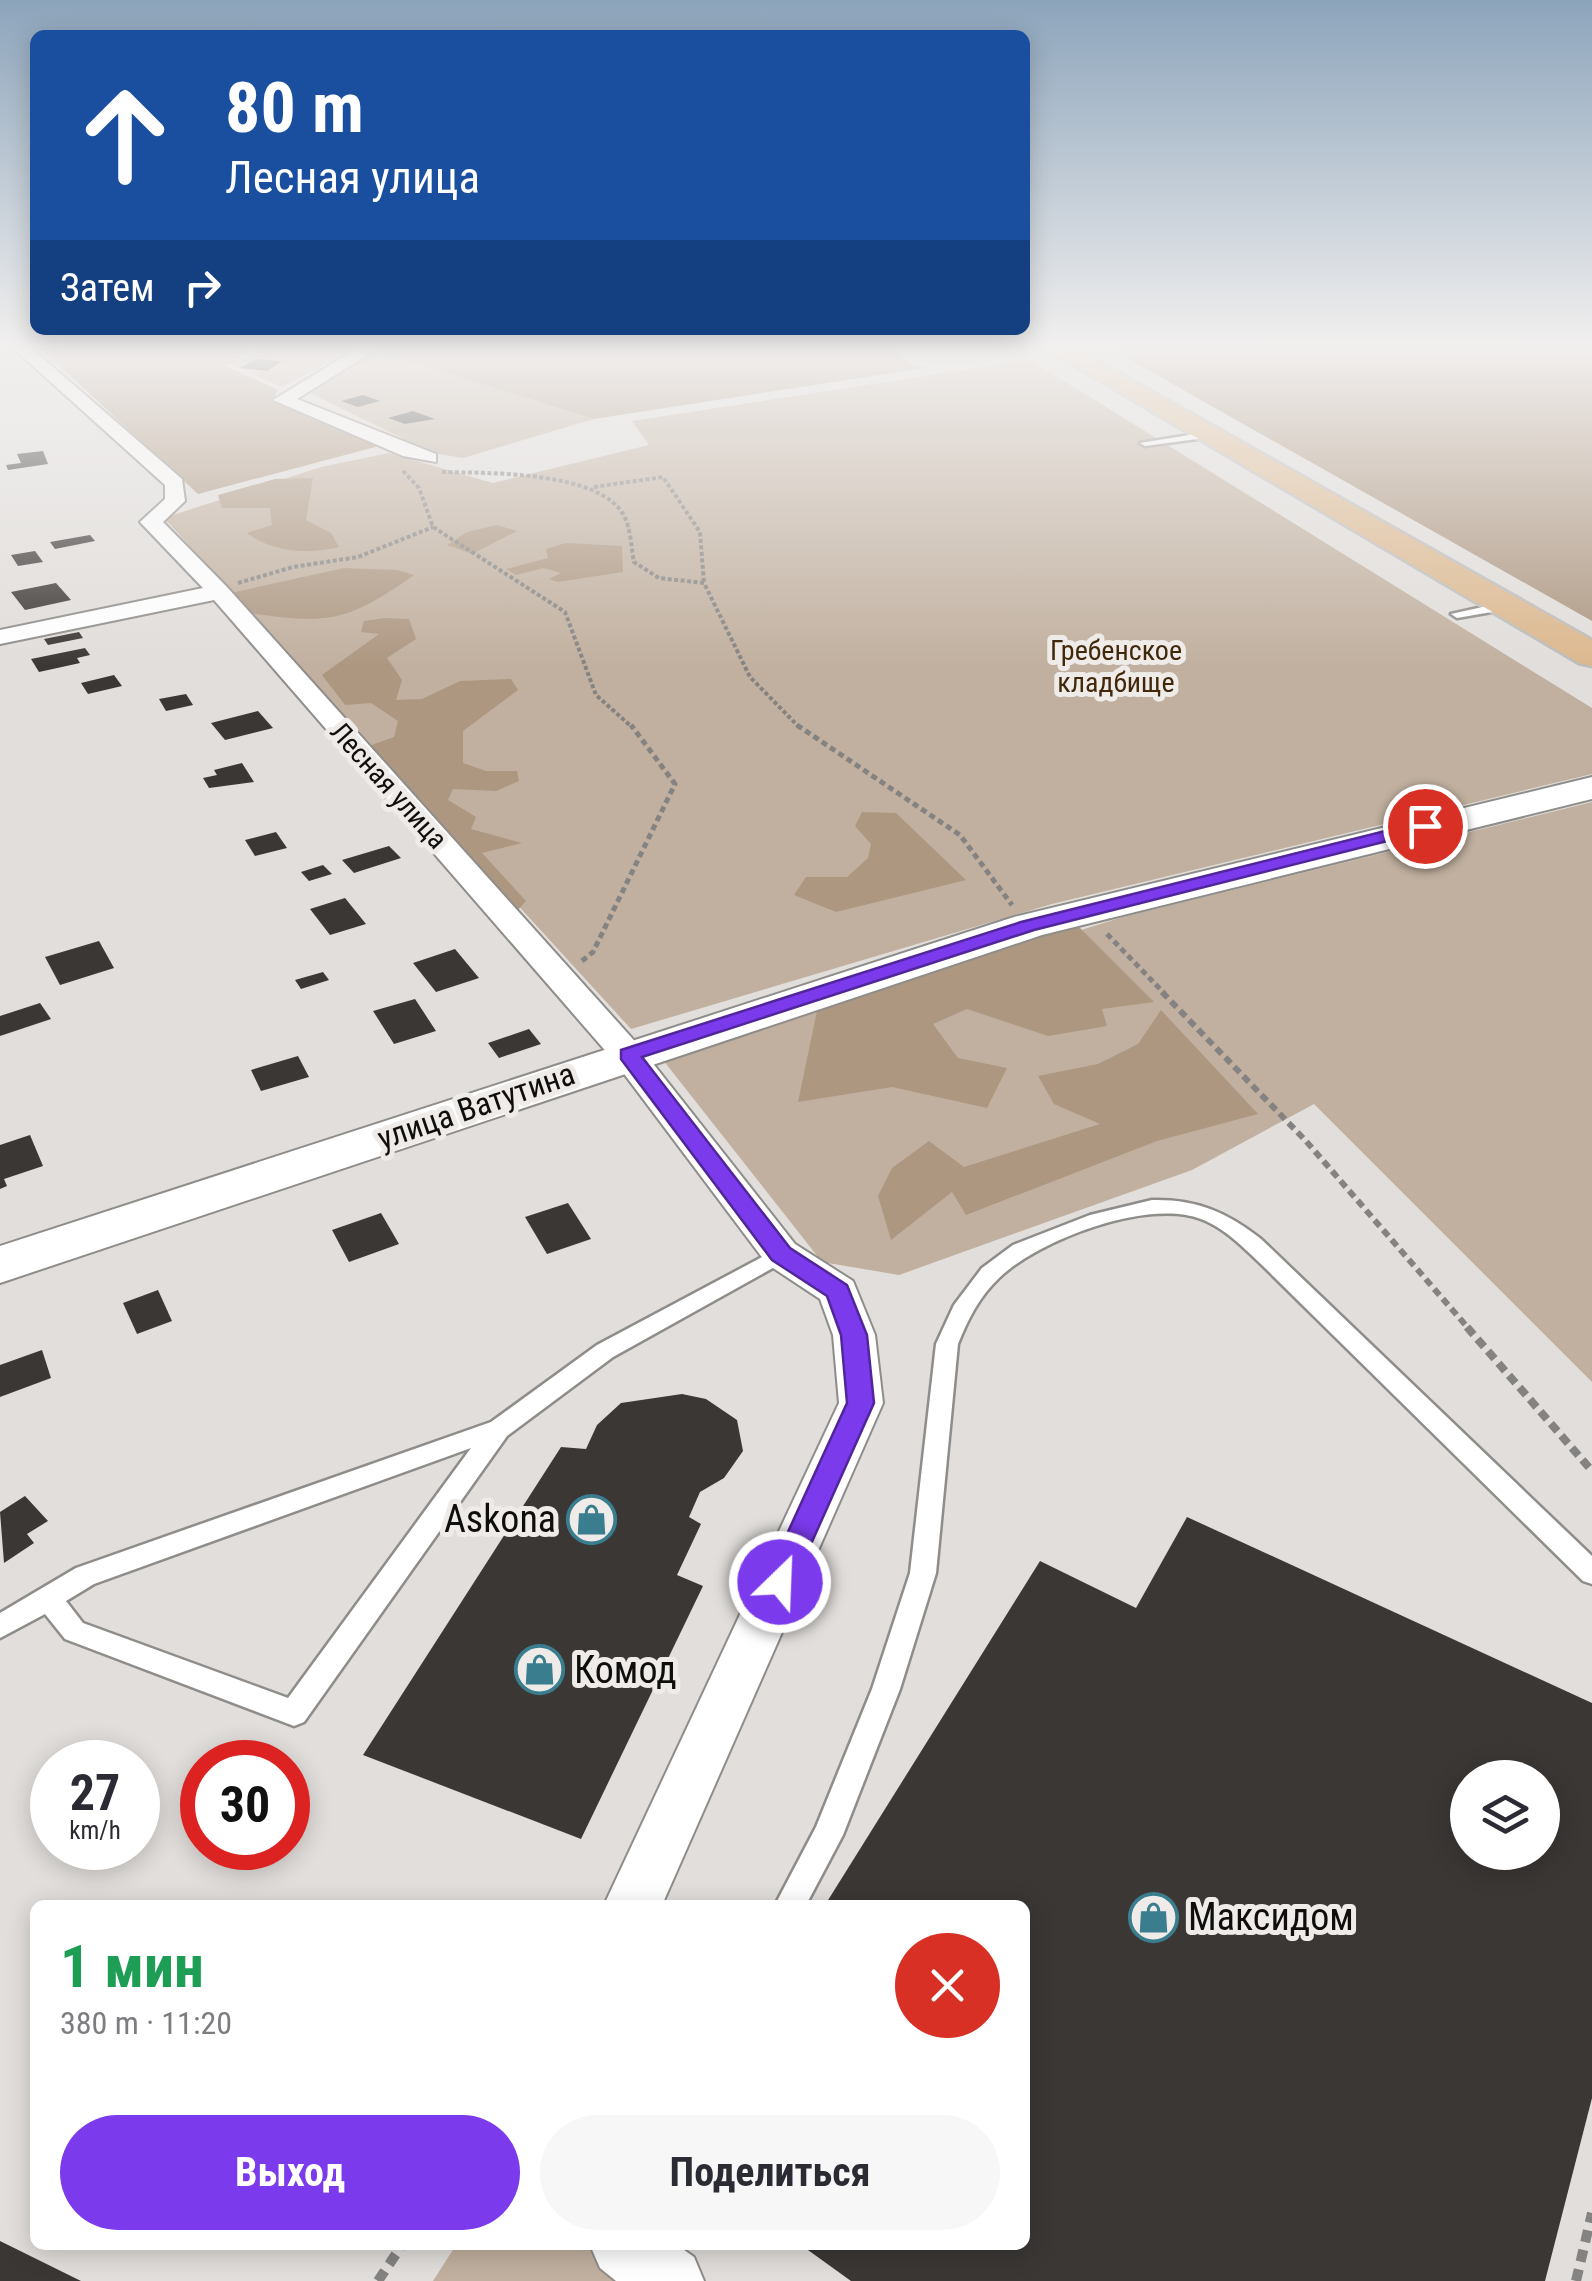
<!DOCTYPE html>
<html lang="ru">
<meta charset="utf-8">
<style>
:root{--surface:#fff;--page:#f7f7f7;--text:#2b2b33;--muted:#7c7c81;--accent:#7c3aed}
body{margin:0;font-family:"Roboto Condensed",sans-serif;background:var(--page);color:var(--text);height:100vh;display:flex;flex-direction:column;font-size:38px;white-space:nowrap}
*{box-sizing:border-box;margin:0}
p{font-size:32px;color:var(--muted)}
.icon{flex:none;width:55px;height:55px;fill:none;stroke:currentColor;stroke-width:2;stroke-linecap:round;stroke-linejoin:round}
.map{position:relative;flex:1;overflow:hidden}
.panel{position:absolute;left:30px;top:1900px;width:1000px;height:350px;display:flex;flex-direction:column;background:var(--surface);border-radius:15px;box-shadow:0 5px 25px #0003}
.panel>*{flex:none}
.guide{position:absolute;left:30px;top:30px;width:1000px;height:305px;border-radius:15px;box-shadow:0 5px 25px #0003;background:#1a4fa0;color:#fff;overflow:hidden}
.tools{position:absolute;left:1450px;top:1760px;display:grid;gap:20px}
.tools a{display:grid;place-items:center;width:110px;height:110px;border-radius:50%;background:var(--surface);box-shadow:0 5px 25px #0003;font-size:50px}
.speed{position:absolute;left:30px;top:1740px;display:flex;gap:20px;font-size:50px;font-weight:700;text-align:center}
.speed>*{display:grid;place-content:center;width:130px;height:130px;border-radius:50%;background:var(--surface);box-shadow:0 5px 25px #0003;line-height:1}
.speed small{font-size:25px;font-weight:400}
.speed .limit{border:15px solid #d22;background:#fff;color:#111}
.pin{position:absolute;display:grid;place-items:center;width:85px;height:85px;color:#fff;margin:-42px;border:5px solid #fff;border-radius:50%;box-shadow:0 2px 10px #0007}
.me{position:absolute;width:110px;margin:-55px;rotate:24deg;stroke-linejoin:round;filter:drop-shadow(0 0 8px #0008)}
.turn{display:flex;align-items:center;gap:35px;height:210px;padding:0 30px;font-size:45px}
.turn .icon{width:130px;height:130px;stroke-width:2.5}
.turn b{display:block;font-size:70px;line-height:85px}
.then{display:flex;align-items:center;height:95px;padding:0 30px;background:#0003;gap:20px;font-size:38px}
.round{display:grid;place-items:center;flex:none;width:105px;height:105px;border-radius:52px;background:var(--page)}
.head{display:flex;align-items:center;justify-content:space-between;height:170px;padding:0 30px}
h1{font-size:60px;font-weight:700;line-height:75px;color:#1e9e55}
.button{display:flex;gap:20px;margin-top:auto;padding:20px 30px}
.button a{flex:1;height:115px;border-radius:60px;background:var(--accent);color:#fff;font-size:40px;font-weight:700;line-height:115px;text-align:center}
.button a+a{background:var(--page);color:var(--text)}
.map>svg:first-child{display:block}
.green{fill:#c1b09f}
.forest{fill:#ad9781}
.building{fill:#3a3735;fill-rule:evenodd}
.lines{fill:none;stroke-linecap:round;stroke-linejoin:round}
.service-casing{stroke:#8f8d8a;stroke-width:5}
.minor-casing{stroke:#8f8d8a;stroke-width:4}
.tertiary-casing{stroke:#8f8d8a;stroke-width:4}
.primary-casing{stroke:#bcbcbb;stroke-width:5}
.path-far4{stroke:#858381;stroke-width:4;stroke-dasharray:4 2.5;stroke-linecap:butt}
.path-far3{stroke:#858381;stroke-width:5;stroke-dasharray:6 4;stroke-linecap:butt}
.path-far2{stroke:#858381;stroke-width:6;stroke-dasharray:8 5;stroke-linecap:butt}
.path-far1{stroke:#858381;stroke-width:8;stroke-dasharray:10 6;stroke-linecap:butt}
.path{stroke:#858381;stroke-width:10;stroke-dasharray:12 8;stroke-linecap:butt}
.service{fill:#fff;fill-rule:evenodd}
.minor{fill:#fff;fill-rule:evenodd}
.tertiary{fill:#fff;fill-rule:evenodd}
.primary{fill:#dcb88e;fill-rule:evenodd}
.route{fill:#7c3aed;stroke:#51269a;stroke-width:2.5}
.labels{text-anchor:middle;stroke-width:10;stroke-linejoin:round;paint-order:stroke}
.far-park-label{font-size:28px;fill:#41280a;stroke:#eeebe8}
.far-street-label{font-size:28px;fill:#0f0e0d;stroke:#eeebe8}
.street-label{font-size:32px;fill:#0f0e0d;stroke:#eeebe8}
.near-poi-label{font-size:38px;fill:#0f0e0d;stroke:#eeebe8;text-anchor:start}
</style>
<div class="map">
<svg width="1592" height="2281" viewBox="0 0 1592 2281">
<rect width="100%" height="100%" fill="#e1dedb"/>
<g class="green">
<polygon points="265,347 358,347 282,387 232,365"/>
<polygon points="376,351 594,419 463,458 432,453 304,390"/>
<polygon points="1030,360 1592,708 1592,774 1052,904 631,1029 164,518 321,467 389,453 493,483 649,445 632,421"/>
<polygon points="1592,802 1592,1382 1314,1104 1192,1170 899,1275 822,1262 663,1060 1126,916"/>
<polygon points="456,2245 612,2245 660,2281 433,2281"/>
</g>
<g class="forest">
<polygon points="39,347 257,347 226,366 278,390 273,400 379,446 198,494"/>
<polygon points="383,347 893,347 910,363 925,368 594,419 376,351"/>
<polygon points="1107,347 1592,347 1592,621"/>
<path d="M313,478l-7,42 25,13 8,14c-30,7 -66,6 -92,-14l25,-8 -2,-17h-48l-4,-13 57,-16z"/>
<polygon points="497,525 517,531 472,554 447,545 467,532"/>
<polygon points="566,543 622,546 623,572 558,582 549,579 561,573 544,568 516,575 506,569 548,558 546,549"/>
<path d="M344,568l53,2 17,5c-70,50 -89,49 -172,37l-16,-18z"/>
<polygon points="385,618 409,619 416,639 387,658 402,680 396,700 422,699 460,681 511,679 518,690 463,731 463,763 486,771 517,771 519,781 496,791 453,789 448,800 476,817 471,829 522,843 482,853 526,901 517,911 366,747 394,737 398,721 371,703 345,705 322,675 379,634 361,632 364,621"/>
<polygon points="862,812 896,813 966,880 836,912 794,895 806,877 847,877 868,858 871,844 855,826"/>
<polygon points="1074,922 1154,1002 1102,1009 1107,1026 1048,1036 967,1009 933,1024 958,1058 1007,1068 987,1108 892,1087 798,1102 817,1011"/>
<polygon points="1161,1010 1258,1114 1157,1141 966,1215 952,1192 891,1240 878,1196 892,1168 929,1141 964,1167 1100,1124 1054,1104 1038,1076 1098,1064 1138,1044"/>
</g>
<g class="building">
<polygon points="256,359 282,361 267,371 240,368"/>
<polygon points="363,395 380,401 358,407 341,401"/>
<polygon points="413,411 435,419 405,424 388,418"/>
<polygon points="43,451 48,464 8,470 6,465 21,463 17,454"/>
<polygon points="90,535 95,541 55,549 50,542"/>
<polygon points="35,551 43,562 18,566 11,555"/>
<polygon points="56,583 71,600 25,610 11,592"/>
<polygon points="79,632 83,638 48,645 44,639"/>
<polygon points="85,648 90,655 77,658 80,663 39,672 31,659"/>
<polygon points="114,675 122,686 88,694 81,683"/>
<polygon points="186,694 193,705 166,711 159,699"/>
<polygon points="258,711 273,728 225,740 211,723"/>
<polygon points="242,763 254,782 209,788 203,778 217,775 214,770"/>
<polygon points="276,832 287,848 255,856 245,840"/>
<polygon points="389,846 401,858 354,873 342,860"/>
<polygon points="323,865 332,874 309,881 301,872"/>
<polygon points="345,898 366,924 330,935 310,909"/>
<polygon points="99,941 114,968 60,985 45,957"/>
<polygon points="455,949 479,978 436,992 413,963"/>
<polygon points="323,972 329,980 301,989 295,980"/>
<polygon points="415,999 436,1031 394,1044 373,1011"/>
<polygon points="40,1003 51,1019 0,1036 0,1016"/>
<polygon points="529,1029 541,1044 499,1058 488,1043"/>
<polygon points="298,1056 309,1077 261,1091 251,1070"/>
<polygon points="30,1135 43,1166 4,1179 7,1186 0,1189 0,1145"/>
<polygon points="568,1203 591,1239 547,1254 525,1217"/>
<polygon points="381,1213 399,1244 349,1262 332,1230"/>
<polygon points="158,1290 172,1321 137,1334 123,1303"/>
<polygon points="42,1350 51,1378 0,1397 0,1365"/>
<polygon points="682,1394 706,1399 737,1420 743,1451 724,1478 700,1492 689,1517 701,1524 677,1575 703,1586 581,1839 363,1755 561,1447 586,1449 597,1425 621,1403"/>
<polygon points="25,1496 48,1521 27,1534 34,1543 4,1563 0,1512"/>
<path d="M1187,1517l405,186v395l-47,183h-694l-50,-36h224v-340h-200l215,-344 96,47zM1468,1778h74v74h-74z"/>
<polygon points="0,2241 81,2281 0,2281"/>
</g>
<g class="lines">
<defs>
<g id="service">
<polygon points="1208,432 1212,437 1145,446 1140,443"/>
<polygon points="1505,602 1509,603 1509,609 1457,618 1451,614"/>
<path d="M1152,1200c44,-1 75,12 109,39l331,317v28l-9,-3 -320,-315c-18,-17 -38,-38 -62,-47 -53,-21 -163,21 -202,59 -20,19 -31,41 -41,66l-22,229 -36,116 -57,146 -37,70h-31l41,-78 56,-138 38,-116 26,-229 18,-39 28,-37 31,-23 77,-30z"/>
<path d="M781,1247l8,2 3,5 -3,5 -176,98 -106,79 -203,286 -10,4 -229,-87 -20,-25 -45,24v-25l76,-45 415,-146 106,-77zM471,1448l-183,250 -205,-75 -17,-22 28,-17z"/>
</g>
<g id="minor">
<polygon points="12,347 30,347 182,479 185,501 163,522 227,587 640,1047 795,1244 853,1281 875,1335 883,1403 662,1905 604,1905 839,1403 833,1335 820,1299 767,1264 616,1063 214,600 0,644 0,630 203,588 140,522 165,499 165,485"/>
<polygon points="360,347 380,347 297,399 436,454 436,462 403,456 273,400"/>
<polygon points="590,2245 677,2245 694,2257 704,2281 616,2281 600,2268"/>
</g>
<polygon id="tertiary" points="1592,777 1592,799 1042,935 0,1283 0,1246 1014,917"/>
<polygon id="primary" points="1043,347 1073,347 1592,640 1592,666 1579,663"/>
</defs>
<use href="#service" class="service-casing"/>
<use href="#minor" class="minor-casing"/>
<use href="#tertiary" class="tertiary-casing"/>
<use href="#primary" class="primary-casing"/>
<g class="path-far4">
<polyline points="403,471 419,488 433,527 565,612 596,695 633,728"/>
<path d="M442,472c46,1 159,-1 182,44 7,13 7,32 10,46l25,16 45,5 46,94 50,51"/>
<polyline points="594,487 663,477 700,532 704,583"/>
<polyline points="238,583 293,567 358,557 433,527"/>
</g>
<g class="path-far3">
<polyline points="797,725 960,835 1012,905"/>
<polyline points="1107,934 1165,994"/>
<polyline points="582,961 593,952 675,784 631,725"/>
</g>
<polyline class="path-far2" points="1162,992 1306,1141 1469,1329"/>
<polyline class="path-far1" points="1467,1327 1592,1471"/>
<g class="path">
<polyline points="378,2281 402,2245"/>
<polyline points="1576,2281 1592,2213"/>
</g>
<use href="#service" class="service"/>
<use href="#minor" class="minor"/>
<use href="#tertiary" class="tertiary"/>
<use href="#primary" class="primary"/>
</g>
<linearGradient id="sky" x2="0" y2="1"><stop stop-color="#8ca4bb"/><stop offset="0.52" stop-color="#f2f0ef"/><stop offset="1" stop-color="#f2f0ef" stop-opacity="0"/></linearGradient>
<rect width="1592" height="666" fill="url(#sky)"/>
<polygon class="route" points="1425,821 1431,823 1431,830 1034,930 642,1057 790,1248 847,1285 867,1335 874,1403 790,1591 780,1594 769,1591 765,1582 847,1403 841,1335 827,1296 772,1260 621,1059 621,1050 1021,922"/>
<defs>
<symbol id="shop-ring" viewBox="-11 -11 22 22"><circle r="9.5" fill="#eeebe8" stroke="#3a7d8e" stroke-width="1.5"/><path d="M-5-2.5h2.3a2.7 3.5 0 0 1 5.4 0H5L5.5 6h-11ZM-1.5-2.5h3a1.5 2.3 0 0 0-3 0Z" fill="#3a7d8e"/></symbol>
</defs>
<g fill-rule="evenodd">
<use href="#shop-ring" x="564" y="1492" width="55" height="55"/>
<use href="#shop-ring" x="512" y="1642" width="55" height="55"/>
<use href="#shop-ring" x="1126" y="1890" width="55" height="55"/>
</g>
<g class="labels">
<g class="far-park-label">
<text x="1116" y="660">Гребенское<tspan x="1116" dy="32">кладбище</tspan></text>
</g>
<g class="far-street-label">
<text transform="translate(389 785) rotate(48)" y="10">Лесная улица</text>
</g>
<g class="street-label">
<text transform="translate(476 1106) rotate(-19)" y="11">улица Ватутина</text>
</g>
<g class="near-poi-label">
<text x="556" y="1532" text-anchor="end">Askona</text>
<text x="574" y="1683">Комод</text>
<text x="1188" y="1930">Максидом</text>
</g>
</g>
</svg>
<div class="tools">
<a><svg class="icon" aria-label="layers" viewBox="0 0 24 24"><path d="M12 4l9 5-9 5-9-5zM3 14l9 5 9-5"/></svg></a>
</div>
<div class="speed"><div>27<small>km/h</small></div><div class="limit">30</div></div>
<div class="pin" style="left:1425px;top:826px;background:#d93025"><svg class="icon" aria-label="arrive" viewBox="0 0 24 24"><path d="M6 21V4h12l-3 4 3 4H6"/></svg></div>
<svg class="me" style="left:780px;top:1582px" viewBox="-20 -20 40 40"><circle r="17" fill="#7c3aed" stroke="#fff" stroke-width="3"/><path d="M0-11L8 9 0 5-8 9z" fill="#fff"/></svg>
<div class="guide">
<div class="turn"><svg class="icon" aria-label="ahead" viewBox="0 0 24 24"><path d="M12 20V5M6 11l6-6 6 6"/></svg><div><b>80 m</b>Лесная улица</div></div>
<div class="then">Затем<svg class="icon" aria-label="right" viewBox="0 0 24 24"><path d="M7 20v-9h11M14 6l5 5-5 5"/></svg></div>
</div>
<section class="panel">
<div class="head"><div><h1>1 мин</h1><p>380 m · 11:20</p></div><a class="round" style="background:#d93025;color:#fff"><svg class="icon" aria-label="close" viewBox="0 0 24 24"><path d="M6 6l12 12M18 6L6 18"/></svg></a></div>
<div class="button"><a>Выход</a><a>Поделиться</a></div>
</section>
</div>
